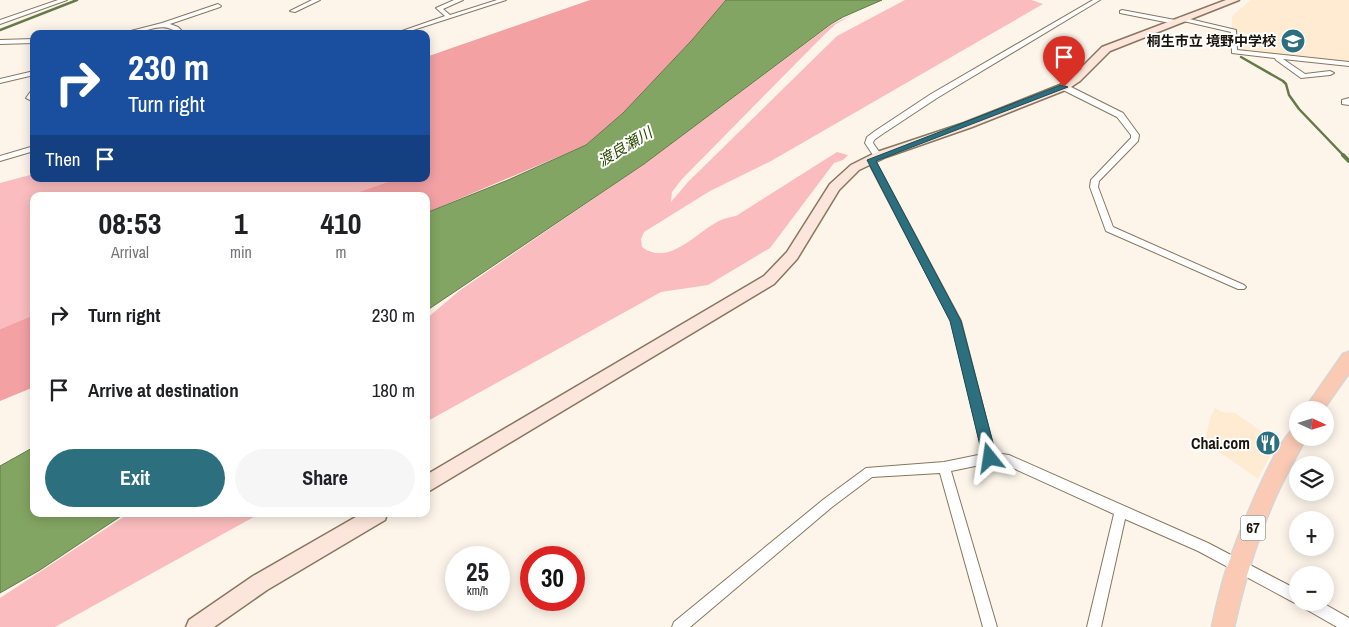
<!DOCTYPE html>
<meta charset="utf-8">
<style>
:root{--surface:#fff;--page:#f6f6f6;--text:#202124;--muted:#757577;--accent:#2c7080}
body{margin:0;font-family:"Archivo Narrow","Noto Sans JP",sans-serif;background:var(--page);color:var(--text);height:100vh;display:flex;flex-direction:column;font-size:19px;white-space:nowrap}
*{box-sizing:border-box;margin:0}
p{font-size:16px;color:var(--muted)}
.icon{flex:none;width:28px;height:28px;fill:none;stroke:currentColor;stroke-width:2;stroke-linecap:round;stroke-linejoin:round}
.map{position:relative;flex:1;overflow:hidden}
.drawer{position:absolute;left:30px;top:192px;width:400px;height:325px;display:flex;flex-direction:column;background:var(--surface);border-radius:10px;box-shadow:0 2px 12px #0003}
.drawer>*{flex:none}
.guide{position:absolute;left:30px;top:30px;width:400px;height:152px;border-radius:10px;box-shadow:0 2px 12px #0003;background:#1a4fa0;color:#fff;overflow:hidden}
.needle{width:32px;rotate:94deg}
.buttons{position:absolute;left:1289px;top:401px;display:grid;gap:10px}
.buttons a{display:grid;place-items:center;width:45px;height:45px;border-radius:50%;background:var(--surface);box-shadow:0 2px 12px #0003;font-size:25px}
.speed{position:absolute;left:445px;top:546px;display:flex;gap:10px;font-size:25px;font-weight:700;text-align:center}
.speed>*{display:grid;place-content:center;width:65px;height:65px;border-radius:50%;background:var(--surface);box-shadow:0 2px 12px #0003;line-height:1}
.speed small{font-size:12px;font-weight:400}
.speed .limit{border:8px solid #d22;background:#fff;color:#111}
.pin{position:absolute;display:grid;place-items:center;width:42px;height:42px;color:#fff;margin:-51px -21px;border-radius:50% 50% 50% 0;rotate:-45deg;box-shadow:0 0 5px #0007}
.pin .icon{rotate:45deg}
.me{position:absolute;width:55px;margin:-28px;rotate:345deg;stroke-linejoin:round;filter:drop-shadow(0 0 4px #0008)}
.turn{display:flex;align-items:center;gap:18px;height:105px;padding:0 15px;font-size:22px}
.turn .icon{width:65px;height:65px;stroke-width:2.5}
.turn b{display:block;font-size:35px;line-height:42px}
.then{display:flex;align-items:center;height:48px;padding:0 15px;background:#0003;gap:10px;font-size:19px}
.eta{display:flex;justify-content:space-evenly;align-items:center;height:85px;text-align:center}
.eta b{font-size:30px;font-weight:700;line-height:35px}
.primary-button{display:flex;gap:10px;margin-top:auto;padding:10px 15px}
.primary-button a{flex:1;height:58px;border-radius:30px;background:var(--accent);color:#fff;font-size:20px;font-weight:700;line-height:58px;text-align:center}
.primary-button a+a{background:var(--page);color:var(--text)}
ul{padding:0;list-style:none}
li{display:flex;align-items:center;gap:15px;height:75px;padding:0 15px}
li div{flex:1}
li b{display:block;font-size:19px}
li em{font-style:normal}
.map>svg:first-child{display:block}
.built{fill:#ffebd1}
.green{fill:#fabcbe}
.forest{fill:#f4a1a4}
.water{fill:#83a563;stroke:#647a49}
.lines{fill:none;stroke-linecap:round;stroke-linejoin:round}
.stream-far1{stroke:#647a49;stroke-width:2.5}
.stream{stroke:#647a49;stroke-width:4}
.street-casing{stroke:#88765e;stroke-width:2}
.secondary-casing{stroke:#88765e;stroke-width:3}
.primary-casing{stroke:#d6d5d3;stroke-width:3}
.street{fill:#fff;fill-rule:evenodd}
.secondary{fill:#fce5da;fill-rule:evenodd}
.primary{fill:#facab4;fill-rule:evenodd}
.route{fill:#2c7080;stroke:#1d4953}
.labels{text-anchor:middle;stroke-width:4;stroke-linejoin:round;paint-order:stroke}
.far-poi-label{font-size:14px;font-weight:bold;fill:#1b140b;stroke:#fff;text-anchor:end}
.far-water-label{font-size:15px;font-style:italic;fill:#2d4b00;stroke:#fff}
.shield{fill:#fff;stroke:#5f5a54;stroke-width:1}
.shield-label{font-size:15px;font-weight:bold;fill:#1b140b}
.poi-label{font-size:16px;font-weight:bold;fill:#1b140b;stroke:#fff;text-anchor:end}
</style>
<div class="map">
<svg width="1349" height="627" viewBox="0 0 1349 627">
<rect width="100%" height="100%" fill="#fdf5ea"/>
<g class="built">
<polygon points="1251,0 1349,0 1349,63 1238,51 1236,30 1232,29 1232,16"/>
<polygon points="1215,408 1222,412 1235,413 1277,442 1258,479 1205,442 1210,418"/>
</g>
<g class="green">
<path d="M905,0h126l12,4 -272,157 -61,30 -66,41 -3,7 1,8c27,21 55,-16 79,-27 4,-2 10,-3 15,-4l101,-64 11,3 -5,5 -9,3 -64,85 -62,37 -47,7 -235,130v-103l33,-28 185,-127 187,-139 22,-11 -17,10 -12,11 -142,144 -10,13 -1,10 17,-20 149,-146z"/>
<polygon points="34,174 34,179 396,179 347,196 34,196 34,315 0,329 0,183"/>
<polygon points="128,514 259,514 55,627 0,627 0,598"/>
</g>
<g class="forest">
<polygon points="590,0 726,0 692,40 623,113 586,145 426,213 426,196 347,196 396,179 426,179 426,57"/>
<polygon points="34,315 34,387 0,401 0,329"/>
</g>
<g class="water">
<polygon points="726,0 882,0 843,17 831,24 644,164 426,311 426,213 508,180 586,145 623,113 692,40"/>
<polygon points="34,447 34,514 124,514 40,570 0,593 0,466"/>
</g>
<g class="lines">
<g class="stream-far1">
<polyline points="0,30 77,0"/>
<polyline points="1241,57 1283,81 1286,84 1289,95 1299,109 1345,157"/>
</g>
<polyline class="stream" points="1343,155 1349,161"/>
<defs>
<g id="street">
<polygon points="58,0 67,0 0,24 0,20"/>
<polygon points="312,0 320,0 295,12 290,11"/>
<polygon points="454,0 463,0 443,9 450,15 497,0 506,0 407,32 402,31 445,16 436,8"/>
<polygon points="1093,0 1100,0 937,98 881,135 874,140 873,143 882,156 881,158 875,158 865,143 867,137 875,131 931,94"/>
<path d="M218,4l3,2 -1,1 -50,17 8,3 7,7h-7c-14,-14 -30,-2 -47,0 -4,0 -8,0 -12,0l43,-11z"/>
<polygon points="1122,10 1175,20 1178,22 1175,24 1120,13 1120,11"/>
<polygon points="1181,17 1236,30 1237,50 1349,62 1349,66 1283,59 1305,74 1330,71 1334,73 1330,75 1301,78 1276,60 1275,58 1232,53 1231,32 1179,20 1179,18"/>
<polygon points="34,39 34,43 0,44 0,40"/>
<polygon points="34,71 34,75 0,83 0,79"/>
<polygon points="1061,85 1067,85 1123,113 1139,135 1138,141 1099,181 1098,187 1113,227 1244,285 1246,287 1244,289 1238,289 1106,231 1090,187 1091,180 1131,138 1131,135 1117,117 1061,89"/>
<polygon points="31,91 34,91 34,102 26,98"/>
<polygon points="1349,98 1349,105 1342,104 1342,100"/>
<polygon points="34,146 34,151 0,161 0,156"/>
<polygon points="868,158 871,158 875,160 961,321 995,453 1009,455 1208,543 1298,590 1298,602 1321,602 1349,618 1349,627 1337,627 1302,607 1301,603 1298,604 1293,602 1198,551 1125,519 1101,627 1087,627 1114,514 1004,464 990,463 951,471 997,627 983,627 940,473 872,477 832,507 690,627 672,627 674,622 824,499 866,468 944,462 983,454 951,321 867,160"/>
</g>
<g id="secondary">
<polygon points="1226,0 1239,0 1110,51 1080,81 1068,89 972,127 886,157 859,170 839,190 797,259 774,284 426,493 426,475 764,276 787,252 830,184 851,165 877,152 964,123 1060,85 1072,77 1102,47"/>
<polygon points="361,514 387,514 385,520 267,590 214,627 186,627 189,620 253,576"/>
</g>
<g id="primary">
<polygon points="1349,352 1349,373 1323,410 1304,410 1343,354"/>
<path d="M1298,426v12h8c-10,19 -21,38 -30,58 -19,42 -32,86 -42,131h-22c4,-19 8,-37 14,-56 8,-24 51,-138 72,-145z"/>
</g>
</defs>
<use href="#street" class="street-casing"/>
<use href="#secondary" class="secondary-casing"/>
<use href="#primary" class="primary-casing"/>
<use href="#street" class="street"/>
<use href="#secondary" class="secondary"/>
<use href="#primary" class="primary"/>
</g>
<polygon class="route" points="1061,85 1068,87 876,161 961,321 997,458 995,462 990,464 985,462 983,458 950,321 867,160"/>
<defs>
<symbol id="school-disc" viewBox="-11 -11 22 22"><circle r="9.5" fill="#2c7080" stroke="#fff"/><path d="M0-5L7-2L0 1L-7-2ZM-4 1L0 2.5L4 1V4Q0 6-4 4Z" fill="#fff"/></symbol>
<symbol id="restaurant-disc" viewBox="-11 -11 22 22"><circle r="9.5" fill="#2c7080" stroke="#fff"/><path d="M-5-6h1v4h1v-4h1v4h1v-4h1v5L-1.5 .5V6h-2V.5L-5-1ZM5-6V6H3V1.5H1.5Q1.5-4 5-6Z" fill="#fff"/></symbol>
</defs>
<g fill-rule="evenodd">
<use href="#school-disc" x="1279" y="27" width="28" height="28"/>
<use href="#restaurant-disc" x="1254" y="429" width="28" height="28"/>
</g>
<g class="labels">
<g class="far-poi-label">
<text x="1276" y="46">桐生市立 境野中学校</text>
</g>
<g class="far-water-label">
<text transform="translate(625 147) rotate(-31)" y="5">渡良瀬川</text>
</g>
<rect class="shield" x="1240.5" y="515.5" width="25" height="25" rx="4"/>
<g class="shield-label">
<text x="1253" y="533">67</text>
</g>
<g class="poi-label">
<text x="1250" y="449">Chai.com</text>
</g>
</g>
</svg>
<div class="buttons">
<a><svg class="needle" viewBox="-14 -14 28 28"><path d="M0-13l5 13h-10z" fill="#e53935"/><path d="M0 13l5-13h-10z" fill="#757577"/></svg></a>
<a><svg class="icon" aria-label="layers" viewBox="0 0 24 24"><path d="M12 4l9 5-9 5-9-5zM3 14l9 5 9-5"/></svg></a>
<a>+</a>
<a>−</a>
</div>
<div class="speed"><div>25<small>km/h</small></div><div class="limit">30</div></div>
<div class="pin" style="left:1064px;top:87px;background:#d93025"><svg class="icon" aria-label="arrive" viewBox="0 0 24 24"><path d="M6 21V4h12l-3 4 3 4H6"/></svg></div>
<svg class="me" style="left:990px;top:458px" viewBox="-20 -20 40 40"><path d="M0-17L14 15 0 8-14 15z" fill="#2c7080" stroke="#fff" stroke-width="4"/></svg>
<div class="guide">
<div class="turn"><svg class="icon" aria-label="right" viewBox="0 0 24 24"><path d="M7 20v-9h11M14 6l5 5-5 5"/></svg><div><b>230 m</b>Turn right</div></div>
<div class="then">Then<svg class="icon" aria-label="arrive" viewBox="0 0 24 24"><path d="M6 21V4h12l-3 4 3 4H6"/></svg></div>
</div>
<section class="drawer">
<div class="eta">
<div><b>08:53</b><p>Arrival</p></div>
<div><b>1</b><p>min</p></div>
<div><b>410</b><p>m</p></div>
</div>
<ul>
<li><svg class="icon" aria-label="right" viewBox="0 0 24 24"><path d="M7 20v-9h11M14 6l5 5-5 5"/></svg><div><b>Turn right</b></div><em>230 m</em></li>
<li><svg class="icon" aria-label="arrive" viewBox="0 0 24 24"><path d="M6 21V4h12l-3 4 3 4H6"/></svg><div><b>Arrive at destination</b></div><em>180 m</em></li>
</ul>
<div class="primary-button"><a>Exit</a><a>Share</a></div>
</section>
</div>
